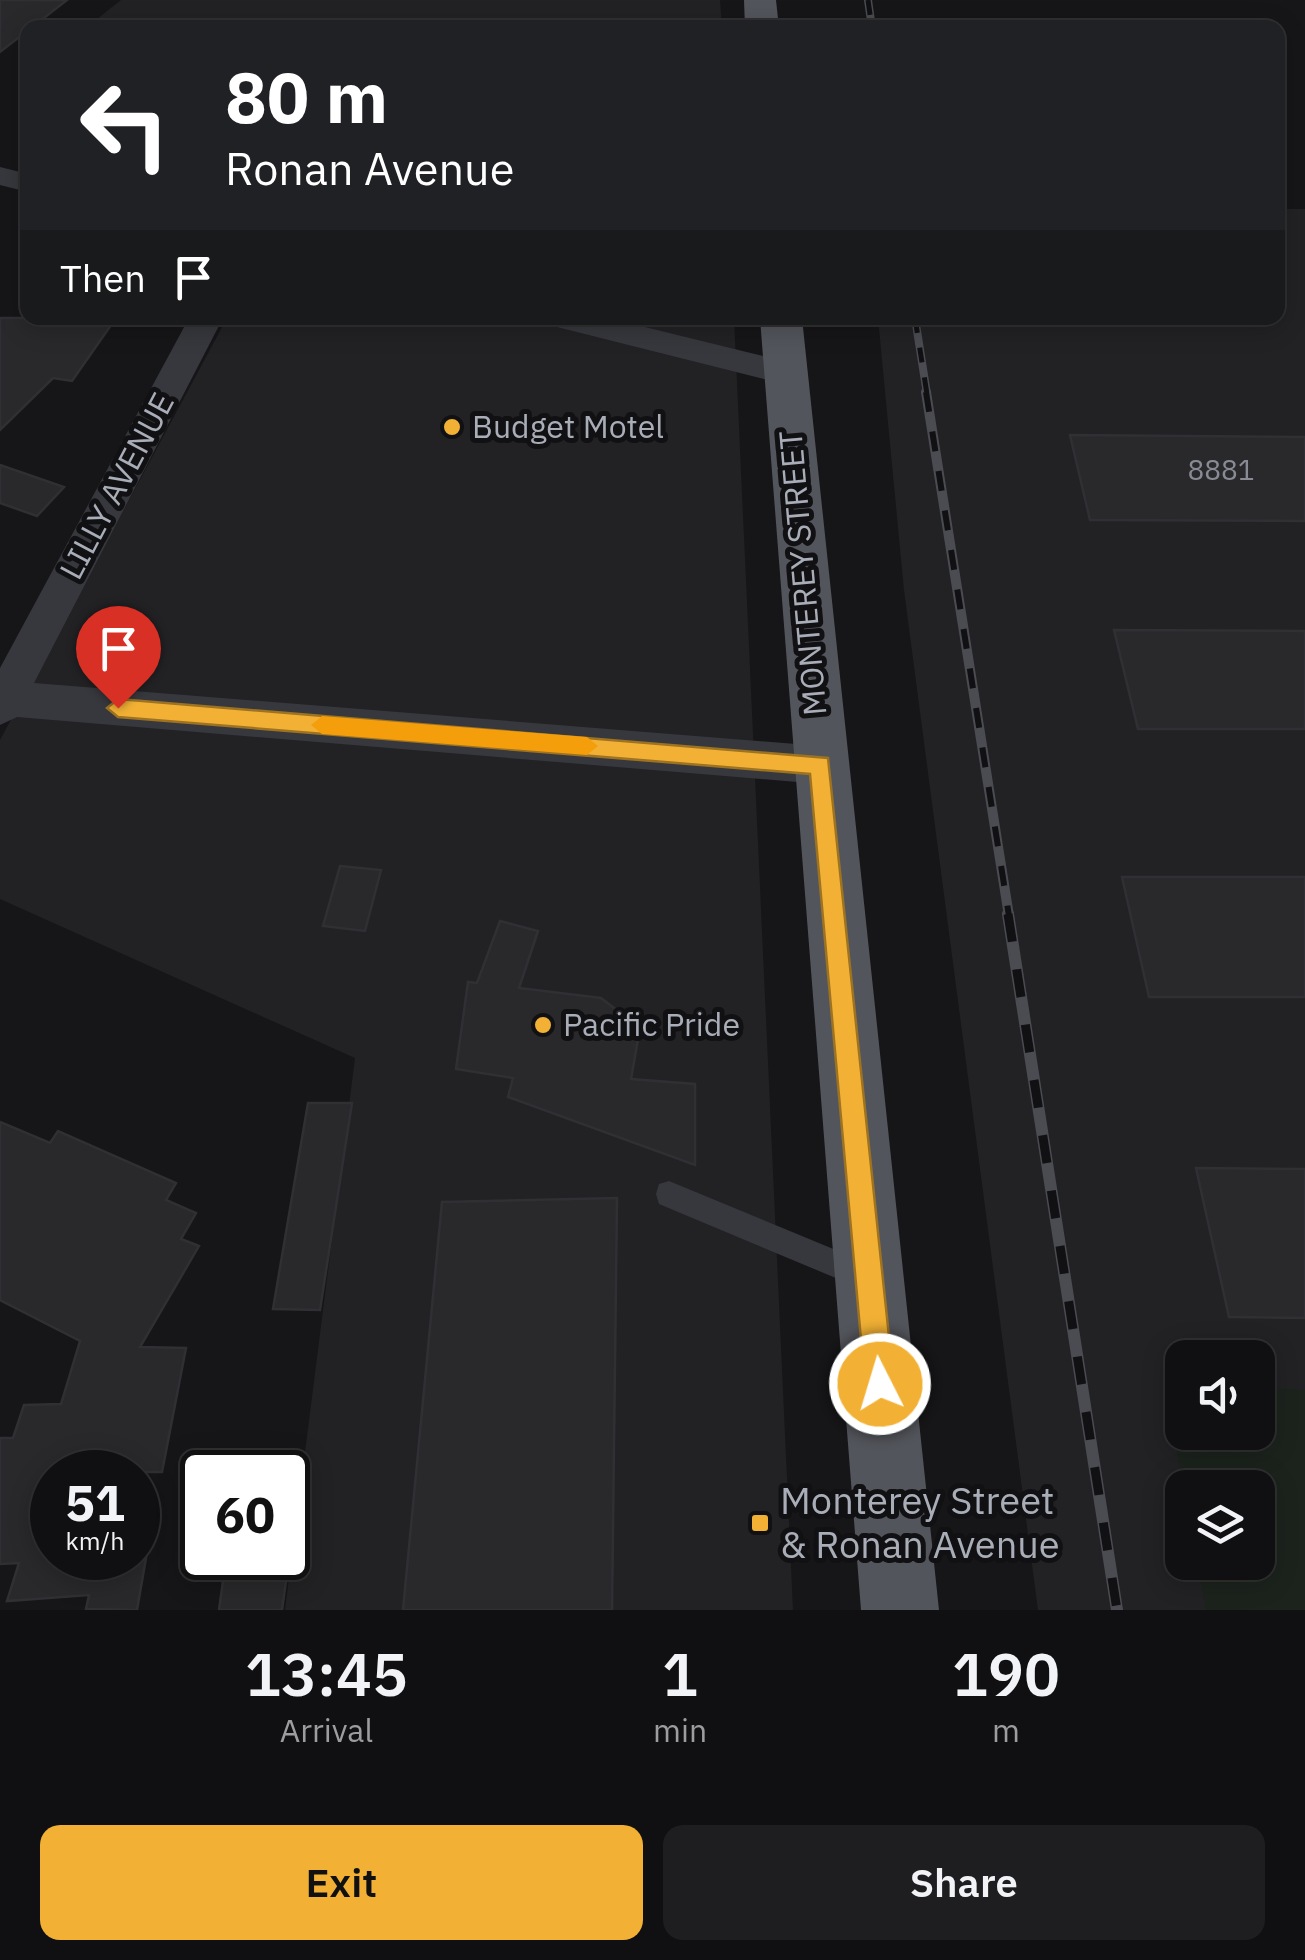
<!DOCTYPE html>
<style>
:root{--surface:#101012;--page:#1e1e20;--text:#f1f3f6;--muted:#9c9d9f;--line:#303032;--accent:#f2b134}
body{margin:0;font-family:"IBM Plex Sans",sans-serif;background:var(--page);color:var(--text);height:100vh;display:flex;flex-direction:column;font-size:38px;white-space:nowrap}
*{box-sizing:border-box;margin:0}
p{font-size:32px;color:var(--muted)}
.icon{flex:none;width:55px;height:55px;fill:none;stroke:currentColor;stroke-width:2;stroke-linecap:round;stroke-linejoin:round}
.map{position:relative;height:1610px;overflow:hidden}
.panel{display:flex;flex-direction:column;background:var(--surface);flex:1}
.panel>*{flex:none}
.banner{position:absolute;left:20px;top:20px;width:1265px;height:305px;border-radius:20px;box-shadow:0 5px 25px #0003,0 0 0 2px var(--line);background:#202124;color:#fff;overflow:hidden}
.buttons{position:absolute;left:1165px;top:1340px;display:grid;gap:20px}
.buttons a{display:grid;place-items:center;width:110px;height:110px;border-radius:20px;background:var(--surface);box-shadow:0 5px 25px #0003,0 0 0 2px var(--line);font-size:50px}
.speed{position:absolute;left:30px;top:1450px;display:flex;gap:20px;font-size:50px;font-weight:700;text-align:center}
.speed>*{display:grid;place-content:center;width:130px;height:130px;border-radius:50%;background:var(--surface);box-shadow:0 5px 25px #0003,0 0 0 2px var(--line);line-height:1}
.speed small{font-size:25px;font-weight:400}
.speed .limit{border:5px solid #111;border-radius:15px;background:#fff;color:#111}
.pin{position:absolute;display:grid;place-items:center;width:85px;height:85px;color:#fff;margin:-102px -42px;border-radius:50% 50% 50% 0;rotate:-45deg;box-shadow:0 0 10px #0007}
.pin .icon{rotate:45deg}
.me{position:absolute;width:110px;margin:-55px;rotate:355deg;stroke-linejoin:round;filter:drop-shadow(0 0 8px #0008)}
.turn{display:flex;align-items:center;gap:35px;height:210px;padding:0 40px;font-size:45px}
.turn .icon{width:130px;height:130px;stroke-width:2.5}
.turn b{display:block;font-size:70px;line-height:85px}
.then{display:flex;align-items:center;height:95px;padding:0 40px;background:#0003;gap:20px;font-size:38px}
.eta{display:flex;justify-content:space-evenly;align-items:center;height:170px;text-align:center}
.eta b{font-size:60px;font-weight:600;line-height:70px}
.button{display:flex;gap:20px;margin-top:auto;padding:20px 40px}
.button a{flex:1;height:115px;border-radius:20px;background:var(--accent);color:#111;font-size:40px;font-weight:600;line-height:115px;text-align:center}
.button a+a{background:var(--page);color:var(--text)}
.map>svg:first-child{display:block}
.built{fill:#222225;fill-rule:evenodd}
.green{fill:#1c231d}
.building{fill:#29292c;stroke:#303034;stroke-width:2.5}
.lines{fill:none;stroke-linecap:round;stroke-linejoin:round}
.service{fill:#37383d;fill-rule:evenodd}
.minor{fill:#37383d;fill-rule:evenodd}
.primary{fill:#53555c;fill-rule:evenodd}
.rail-far2-casing{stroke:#4a4c52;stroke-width:8}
.rail-far1-casing{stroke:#4a4c52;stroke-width:10}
.rail-casing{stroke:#4a4c52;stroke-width:12}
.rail-far2{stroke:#111113;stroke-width:5;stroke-dasharray:15;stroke-linecap:butt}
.rail-far1{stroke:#111113;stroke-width:6;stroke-dasharray:20;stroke-linecap:butt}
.rail{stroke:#111113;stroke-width:9;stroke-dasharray:28;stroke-linecap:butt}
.route{fill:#f2b134;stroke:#9d7322;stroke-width:2.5}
.slow{fill:#f59e0b}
.poi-dot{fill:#f2b134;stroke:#111113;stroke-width:4}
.labels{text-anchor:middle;stroke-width:10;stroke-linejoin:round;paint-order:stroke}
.number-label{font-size:28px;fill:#888b94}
.poi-label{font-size:32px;fill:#a8adb8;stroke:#111113;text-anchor:start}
.street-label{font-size:32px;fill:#a8adb8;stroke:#111113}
.near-poi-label{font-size:38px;fill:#a8adb8;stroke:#111113;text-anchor:start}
</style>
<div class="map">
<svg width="1305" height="1610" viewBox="0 0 1305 1610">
<rect width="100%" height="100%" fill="#161618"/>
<g class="built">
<polygon points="121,0 720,0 722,27 87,27"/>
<path d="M1278,209h27v1401h-267l-134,-1020 -26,-272h400zM1182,1358h76v74h-76zM1182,1488h76v74h-76z"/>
<polygon points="227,318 734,318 793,1610 285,1610 355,1058 0,899 0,740"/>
</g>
<polygon class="green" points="1165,1386 1182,1387 1182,1432 1258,1432 1258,1388 1305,1390 1305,1610 1206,1610 1197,1563 1258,1562 1258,1488 1183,1487"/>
<g class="building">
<polygon points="0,0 67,0 0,52"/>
<polygon points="0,318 116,318 72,381 53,378 0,430"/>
<polygon points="1070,435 1305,437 1305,521 1090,520"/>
<polygon points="0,465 64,487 37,516 0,503"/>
<polygon points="1114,630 1305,631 1305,729 1138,729"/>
<polygon points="340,866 381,870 365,931 323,926"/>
<polygon points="1122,877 1305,877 1305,997 1149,997"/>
<polygon points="500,921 538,931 519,988 601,998 640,1028 631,1079 695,1084 695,1165 508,1097 513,1078 456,1069 468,982 477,983"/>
<polygon points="308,1103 352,1103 320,1310 273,1309"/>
<polygon points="0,1122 50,1143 58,1131 176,1183 166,1200 196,1213 181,1239 199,1246 140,1347 186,1348 162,1472 52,1472 52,1558 146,1558 137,1610 86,1609 89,1595 7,1601 19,1563 0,1564 0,1438 13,1438 24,1405 61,1404 80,1341 0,1300"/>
<polygon points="1196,1168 1305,1169 1305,1318 1229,1317"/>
<polygon points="617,1198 612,1610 403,1610 442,1202"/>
<polygon points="224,1574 287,1574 282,1610 219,1610"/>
</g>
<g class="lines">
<polygon class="service" points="669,1181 872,1265 876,1275 872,1285 862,1289 659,1204 656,1194 659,1184"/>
<g class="minor">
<polygon points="0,167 28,174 28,192 0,185"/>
<polygon points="189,318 223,318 34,683 821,746 837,752 843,765 837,778 821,784 17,717 0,725 0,668"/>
<polygon points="548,318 608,318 796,364 802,372 796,380 784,384 553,326"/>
</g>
<g class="primary">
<polygon points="744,0 776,0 779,28 745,28"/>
<polygon points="760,318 802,318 939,1610 861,1610"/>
</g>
<defs>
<g id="rail-far2">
<polyline points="868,0 872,28"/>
<polyline points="915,318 927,394"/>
</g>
<polyline id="rail-far1" points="926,392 1009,916"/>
<polyline id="rail" points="1008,914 1117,1610"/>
</defs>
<use href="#rail-far2" class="rail-far2-casing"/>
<use href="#rail-far1" class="rail-far1-casing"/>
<use href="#rail" class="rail-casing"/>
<use href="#rail-far2" class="rail-far2"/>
<use href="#rail-far1" class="rail-far1"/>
<use href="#rail" class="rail"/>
</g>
<polygon class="route" points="118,699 828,758 894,1384 890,1394 880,1398 869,1394 865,1384 810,774 118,717 107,708"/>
<polygon class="slow" points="322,716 587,737 598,746 587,755 322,734 311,725"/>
<g class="poi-dot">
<circle cx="452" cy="427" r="10"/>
<circle cx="543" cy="1025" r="10"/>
<rect x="750" y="1513" width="20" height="20" rx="5"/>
</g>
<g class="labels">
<g class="number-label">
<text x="1221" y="480">8881</text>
</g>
<g class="poi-label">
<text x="472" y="438">Budget Motel</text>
<text x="563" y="1036">Pacific Pride</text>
</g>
<g class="street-label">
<text transform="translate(117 486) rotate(-62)" y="11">LILLY AVENUE</text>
<text transform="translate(803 573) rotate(-95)" y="11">MONTEREY STREET</text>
</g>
<g class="near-poi-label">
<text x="780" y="1514">Monterey Street<tspan x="780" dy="44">&amp; Ronan Avenue</tspan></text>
</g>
</g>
</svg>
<div class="buttons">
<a><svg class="icon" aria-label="sound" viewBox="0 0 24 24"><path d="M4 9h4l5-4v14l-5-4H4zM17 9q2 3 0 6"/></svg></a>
<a><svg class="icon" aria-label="layers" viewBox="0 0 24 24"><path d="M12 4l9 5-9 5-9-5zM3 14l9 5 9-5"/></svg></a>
</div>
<div class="speed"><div>51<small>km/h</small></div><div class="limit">60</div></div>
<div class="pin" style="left:118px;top:708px;background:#d93025"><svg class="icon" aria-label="arrive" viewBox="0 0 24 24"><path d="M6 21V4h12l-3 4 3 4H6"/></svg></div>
<svg class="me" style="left:880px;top:1384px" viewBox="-20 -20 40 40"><circle r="17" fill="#f2b134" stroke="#fff" stroke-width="3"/><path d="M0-11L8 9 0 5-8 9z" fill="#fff"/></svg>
<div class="banner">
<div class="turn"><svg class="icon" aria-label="left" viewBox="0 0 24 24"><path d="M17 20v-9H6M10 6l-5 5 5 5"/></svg><div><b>80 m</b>Ronan Avenue</div></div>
<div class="then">Then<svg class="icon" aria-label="arrive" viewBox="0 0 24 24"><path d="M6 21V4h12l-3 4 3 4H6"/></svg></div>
</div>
</div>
<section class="panel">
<div class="eta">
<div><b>13:45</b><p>Arrival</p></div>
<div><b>1</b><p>min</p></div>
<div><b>190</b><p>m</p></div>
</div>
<div class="button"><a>Exit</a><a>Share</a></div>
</section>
